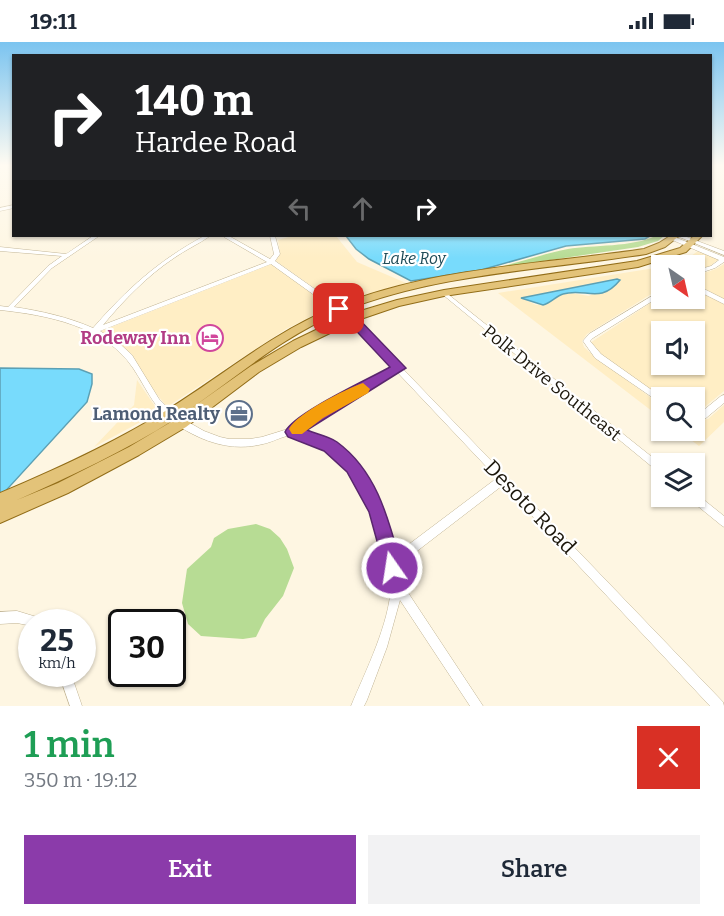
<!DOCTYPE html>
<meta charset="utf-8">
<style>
:root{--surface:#fff;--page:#f2f2f3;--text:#1f2937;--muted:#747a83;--accent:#8b3baa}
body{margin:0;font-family:Bitter,serif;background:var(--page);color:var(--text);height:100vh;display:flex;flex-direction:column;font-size:22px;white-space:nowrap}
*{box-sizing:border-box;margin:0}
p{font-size:20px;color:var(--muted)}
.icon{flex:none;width:33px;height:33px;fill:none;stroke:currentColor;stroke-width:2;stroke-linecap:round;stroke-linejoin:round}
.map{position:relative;height:664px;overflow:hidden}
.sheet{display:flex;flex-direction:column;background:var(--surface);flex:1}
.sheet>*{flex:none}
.guide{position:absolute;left:12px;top:12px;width:700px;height:183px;border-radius:0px;box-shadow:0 2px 4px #0004;background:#202124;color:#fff;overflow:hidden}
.needle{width:39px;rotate:146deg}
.buttons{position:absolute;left:651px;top:213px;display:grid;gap:12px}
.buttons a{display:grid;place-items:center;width:54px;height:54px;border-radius:0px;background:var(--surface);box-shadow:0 2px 4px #0004;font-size:30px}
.speed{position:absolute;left:18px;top:567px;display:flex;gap:12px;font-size:30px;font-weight:700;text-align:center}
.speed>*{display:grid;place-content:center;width:78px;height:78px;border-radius:50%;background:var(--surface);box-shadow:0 2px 4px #0004;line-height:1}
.speed small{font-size:15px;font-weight:400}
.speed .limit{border:3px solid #111;border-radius:9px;background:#fff;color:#111}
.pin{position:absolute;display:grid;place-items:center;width:51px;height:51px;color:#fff;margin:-26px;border-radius:12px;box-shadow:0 3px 9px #0006}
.me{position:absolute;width:66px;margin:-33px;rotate:347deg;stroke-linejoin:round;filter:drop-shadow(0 0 4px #0008)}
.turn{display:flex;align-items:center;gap:21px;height:126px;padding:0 24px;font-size:27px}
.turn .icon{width:78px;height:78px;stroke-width:2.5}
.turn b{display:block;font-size:42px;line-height:51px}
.lanes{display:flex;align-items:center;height:57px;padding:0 24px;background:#0003;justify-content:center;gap:30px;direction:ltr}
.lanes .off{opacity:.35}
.round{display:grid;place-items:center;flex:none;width:63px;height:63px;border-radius:0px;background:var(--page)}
.overview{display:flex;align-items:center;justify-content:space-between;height:102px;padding:0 24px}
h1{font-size:36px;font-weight:600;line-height:45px;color:#1e9e55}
.button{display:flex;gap:12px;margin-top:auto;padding:12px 24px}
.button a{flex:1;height:69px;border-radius:0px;background:var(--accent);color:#fff;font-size:24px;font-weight:600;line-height:69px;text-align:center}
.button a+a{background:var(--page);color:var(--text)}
.status{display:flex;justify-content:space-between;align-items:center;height:42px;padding:0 30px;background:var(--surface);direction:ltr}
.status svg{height:16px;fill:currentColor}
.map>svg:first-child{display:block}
.built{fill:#ffeec5;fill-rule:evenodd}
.green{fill:#b7dc94}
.water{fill:#78dbfc;stroke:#5ca0b4;stroke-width:1.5}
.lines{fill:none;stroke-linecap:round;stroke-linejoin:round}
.street-casing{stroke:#c0b393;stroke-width:1}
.primary-casing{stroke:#926d18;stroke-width:2}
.street{fill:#fff;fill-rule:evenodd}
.primary{fill:#e3c379;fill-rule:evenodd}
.route{fill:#8b3baa;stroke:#5a266e;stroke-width:1.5}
.slow{fill:#f59e0b}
.labels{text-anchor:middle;stroke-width:4.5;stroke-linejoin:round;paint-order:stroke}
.far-water-label{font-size:16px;font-style:italic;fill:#1d4a57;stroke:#fff}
.hotel-label{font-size:18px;font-weight:bold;fill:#b23c85;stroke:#fff;text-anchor:end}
.street-label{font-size:18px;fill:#1c170c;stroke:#fff}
.service-label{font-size:18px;font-weight:bold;fill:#4e5e75;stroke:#fff;text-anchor:end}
.near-street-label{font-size:21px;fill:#1c170c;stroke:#fff}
</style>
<div class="status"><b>19:11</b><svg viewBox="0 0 49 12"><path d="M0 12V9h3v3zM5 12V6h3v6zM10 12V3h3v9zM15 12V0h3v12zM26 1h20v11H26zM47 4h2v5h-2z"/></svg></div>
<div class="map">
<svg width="724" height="664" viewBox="0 0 724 664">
<rect width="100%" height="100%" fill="#fef6e2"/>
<g class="built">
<polygon points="292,194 336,194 357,220 406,241 337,262 276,219 280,211 278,198"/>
<polygon points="698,209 719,217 710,224 695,228 694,224 666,224 691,214"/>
<polygon points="271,222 331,265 286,287 167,365 151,345 131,312 101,289"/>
<polygon points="724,222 724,257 695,242 695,234 716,227"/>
<path d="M661,225v21l-74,46 -5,7 2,6 11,10 66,48v13l-163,-125zM616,237l-27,17 -18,-3 -10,1 -12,9 -13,2 -14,-7z"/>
<path d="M695,246l29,16v87l-29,24 -1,-17h-32l-62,-43 -10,-12 71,-47 1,2h32zM662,290h32v32h-32z"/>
<polygon points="137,338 159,370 94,405 134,363"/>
<polygon points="724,363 724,380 699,404 679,389 694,388 695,380 708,377"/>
</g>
<g class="green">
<path d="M655,194h9l-6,5 -20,6 -142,21c24,-6 47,-14 72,-19 24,-4 66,-2 87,-13z"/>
<polygon points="256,482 270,487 280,496 287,507 294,526 283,554 265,577 256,595 243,597 201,594 188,582 182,561 187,527 211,505 214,496 228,487"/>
</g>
<g class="water">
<polygon points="346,194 650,194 645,197 566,204 481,228 411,239 369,217 356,207"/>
<path d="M617,237l3,1c-20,25 -35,7 -57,14 -7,2 -12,9 -20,11l-22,-7z"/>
<polygon points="0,326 79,327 92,332 92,342 87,360 0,455"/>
</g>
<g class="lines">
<defs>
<g id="street">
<polygon points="14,163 14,166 0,169 0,166"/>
<path d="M93,194h6l-47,32 -38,39c27,4 54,10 79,21 34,-39 65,-67 111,-92h6c-11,8 -25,14 -36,22 -27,18 -50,42 -71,67l164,-63 -43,-25v-1h5l41,23 4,-5 -4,-18h5l5,18 -5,7 78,55 47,49 3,1v3l320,333 1,4h-14l-207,-221 -95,73 -5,27 80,121h-13l-70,-106 -13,47 -20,53 -3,6h-13c15,-36 38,-81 40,-120 0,-12 -6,-24 -8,-36 -11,-46 -23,-84 -69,-106 -5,-2 -10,-6 -16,-8 -12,-3 -24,6 -35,8 -31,8 -60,-2 -86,-19 -22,-14 -30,-36 -44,-57 -28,-42 -86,-53 -133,-58v-4l8,1 40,-41 14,-10 -62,-5v-4l66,7zM271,222l78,56 45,48 -79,44 -24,16 -29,9 -12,2h-21l-9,-2 -16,-6 -30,-17 -15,-15 -27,-44 -12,-11 -20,-13zM398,331l99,105 -97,73 -3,13c-5,-14 -7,-27 -11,-41 -15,-49 -36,-74 -84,-93l19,-14z"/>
<polygon points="672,194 724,215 724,220 715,226 694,233 694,229 711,224 719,218 670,197 670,195"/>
<polygon points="677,194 684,194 724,209 724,213"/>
<polygon points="694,242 724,257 724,262 694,247"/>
<polygon points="662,248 662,253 593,296 590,299 601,312 663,356 662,356 662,362 595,316 583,299 589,292"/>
<polygon points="444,249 662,423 662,433 442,252 442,250"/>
<polygon points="724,353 724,361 706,376 694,380 694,373 700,371 721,354"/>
<polygon points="694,450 724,474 724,485 721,483 689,457 688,454 694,454"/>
<polygon points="17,569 40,576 41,580 32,580 32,584 17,581 0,582 0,570"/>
<polygon points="59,632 71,632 82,664 70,664"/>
</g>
<path id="primary" d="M670,194h9l-14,11 -19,7c-101,16 -207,19 -303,57 -62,25 -113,72 -168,108 -50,32 -104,57 -158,81l41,-17 71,-36 47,-28 75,-53 42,-25 54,-26 50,-15 47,-10 193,-29 43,-13 14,-12h8l-16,16 -48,15 -194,29 -45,10 -44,15 -54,26 -42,25 -73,55 -47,28 -71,38 -68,30v-30c57,-24 114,-50 167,-83 55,-34 105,-77 166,-102 93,-40 211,-44 311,-59l15,-6z"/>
</defs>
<use href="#street" class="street-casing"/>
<use href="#primary" class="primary-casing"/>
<use href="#street" class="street"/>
<use href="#primary" class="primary"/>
</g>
<linearGradient id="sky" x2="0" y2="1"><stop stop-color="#7bc4f0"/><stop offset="0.57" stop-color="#fffbf2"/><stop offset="1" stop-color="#fffbf2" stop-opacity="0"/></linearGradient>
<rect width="724" height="216" fill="url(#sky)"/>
<path class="route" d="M339,263l16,10 51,53 -99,62c9,4 22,6 30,12 41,30 52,79 65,126l-3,6 -7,3 -6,-3 -17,-62 -22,-40 -23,-21 -36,-14 -3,-5c9,-19 84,-53 105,-65l-43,-46 -12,-9v-5z"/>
<path class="slow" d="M363,341l7,6 -2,4 -45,25 -21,16h-10l-3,-5c8,-16 57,-40 74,-46z"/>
<defs>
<symbol id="hotel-ring" viewBox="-11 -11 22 22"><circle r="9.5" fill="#fff" stroke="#d1479c" stroke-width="1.5"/><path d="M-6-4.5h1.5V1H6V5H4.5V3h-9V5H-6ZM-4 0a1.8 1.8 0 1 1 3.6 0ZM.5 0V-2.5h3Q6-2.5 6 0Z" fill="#d1479c"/></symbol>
<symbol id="office-ring" viewBox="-11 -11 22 22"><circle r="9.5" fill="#fff" stroke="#5c6f8a" stroke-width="1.5"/><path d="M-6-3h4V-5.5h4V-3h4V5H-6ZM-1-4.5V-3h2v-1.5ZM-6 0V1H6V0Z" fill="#5c6f8a"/></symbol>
</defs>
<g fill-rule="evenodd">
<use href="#hotel-ring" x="195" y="281" width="30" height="30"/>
<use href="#office-ring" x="224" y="357" width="30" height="30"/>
</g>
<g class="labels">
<g class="far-water-label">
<text x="414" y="222">Lake Roy</text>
</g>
<g class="hotel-label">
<text x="190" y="302">Rodeway Inn</text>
</g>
<g class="street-label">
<text transform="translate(552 341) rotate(39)" y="6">Polk Drive Southeast</text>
</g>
<g class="service-label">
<text x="220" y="378">Lamond Realty</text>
</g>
<g class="near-street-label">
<text transform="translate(530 465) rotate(46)" y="7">Desoto Road</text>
</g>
</g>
</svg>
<div class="buttons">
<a><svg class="needle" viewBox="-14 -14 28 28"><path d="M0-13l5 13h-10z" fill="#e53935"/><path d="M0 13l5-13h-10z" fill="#747a83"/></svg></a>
<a><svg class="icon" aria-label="sound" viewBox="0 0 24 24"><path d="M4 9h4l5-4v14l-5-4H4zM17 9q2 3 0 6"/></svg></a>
<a><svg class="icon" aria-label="search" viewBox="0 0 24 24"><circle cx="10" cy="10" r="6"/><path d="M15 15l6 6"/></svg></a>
<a><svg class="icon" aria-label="layers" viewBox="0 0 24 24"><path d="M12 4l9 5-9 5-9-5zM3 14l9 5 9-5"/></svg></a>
</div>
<div class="speed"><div>25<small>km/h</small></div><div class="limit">30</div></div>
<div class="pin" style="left:339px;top:267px;background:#d93025"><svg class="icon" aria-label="arrive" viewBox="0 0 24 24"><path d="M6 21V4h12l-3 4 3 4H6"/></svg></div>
<svg class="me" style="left:392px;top:526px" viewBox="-20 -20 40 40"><circle r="17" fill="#8b3baa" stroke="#fff" stroke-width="3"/><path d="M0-11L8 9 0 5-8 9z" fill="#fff"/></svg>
<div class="guide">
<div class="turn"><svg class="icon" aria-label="right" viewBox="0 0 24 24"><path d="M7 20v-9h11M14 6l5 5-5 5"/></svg><div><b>140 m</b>Hardee Road</div></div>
<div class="lanes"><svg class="icon off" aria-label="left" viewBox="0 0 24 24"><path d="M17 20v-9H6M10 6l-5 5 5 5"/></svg><svg class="icon off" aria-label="ahead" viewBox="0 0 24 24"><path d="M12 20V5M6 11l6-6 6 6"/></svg><svg class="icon" aria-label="right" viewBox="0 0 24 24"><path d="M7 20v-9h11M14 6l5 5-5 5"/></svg></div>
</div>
</div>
<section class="sheet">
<div class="overview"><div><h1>1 min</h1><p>350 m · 19:12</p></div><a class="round" style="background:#d93025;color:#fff"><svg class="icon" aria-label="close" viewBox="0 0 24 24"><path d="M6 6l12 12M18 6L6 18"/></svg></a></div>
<div class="button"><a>Exit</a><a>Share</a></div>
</section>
